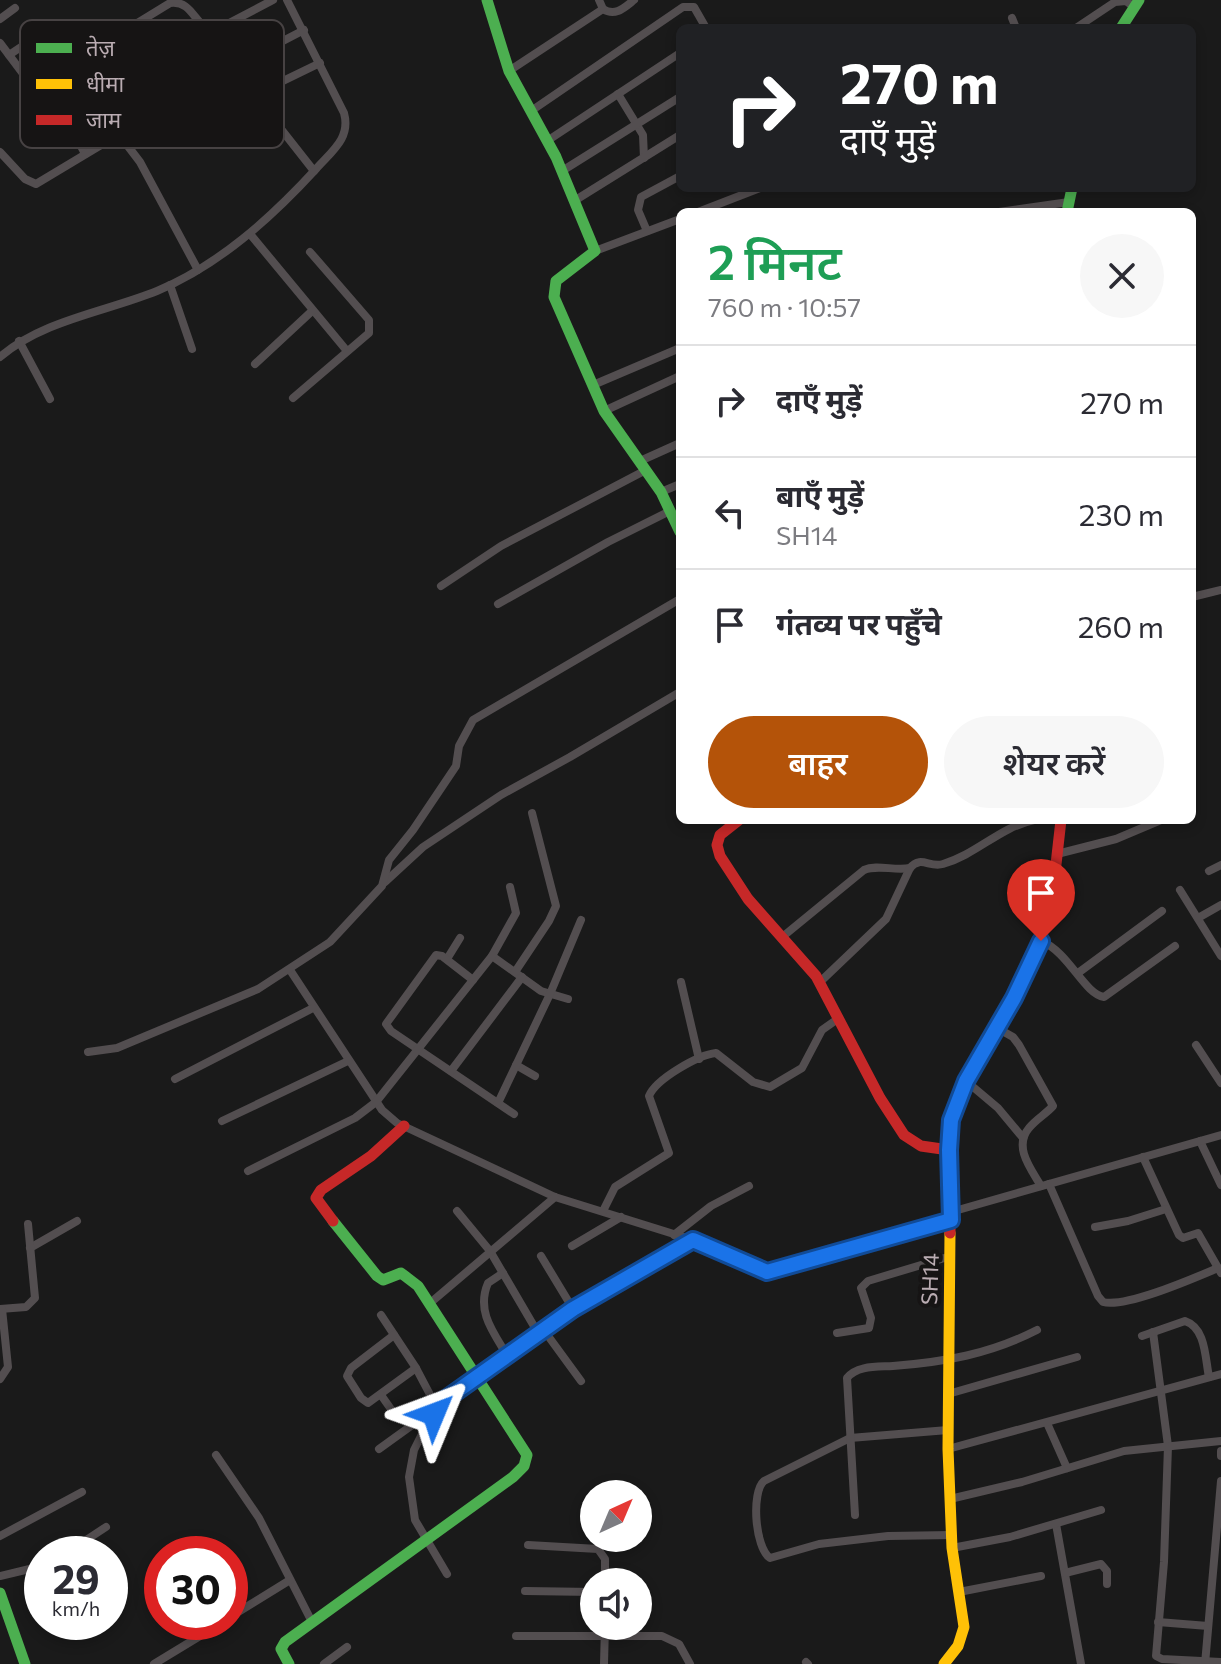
<!DOCTYPE html>
<html lang="hi">
<meta charset="utf-8">
<style>
:root{--surface:#fff;--page:#f7f7f7;--text:#2b2b33;--muted:#7c7c81;--line:#e1e1e2;--accent:#b45309}
body{margin:0;font-family:Commissioner,"Noto Sans Devanagari",sans-serif;background:var(--page);color:var(--text);height:100vh;display:flex;flex-direction:column;font-size:30px;white-space:nowrap}
*{box-sizing:border-box;margin:0}
p{font-size:26px;color:var(--muted)}
.icon{flex:none;width:44px;height:44px;fill:none;stroke:currentColor;stroke-width:2;stroke-linecap:round;stroke-linejoin:round}
.map{position:relative;flex:1;overflow:hidden}
.drawer{position:absolute;left:676px;top:208px;width:520px;height:616px;display:flex;flex-direction:column;background:var(--surface);border-radius:12px;box-shadow:0 4px 12px #0003}
.drawer>*{flex:none}
.hud{position:absolute;left:676px;top:24px;width:520px;height:168px;border-radius:12px;box-shadow:0 4px 12px #0003;background:#202124;color:#fff;overflow:hidden}
.needle{width:52px;rotate:44deg}
.fabs{position:absolute;left:580px;top:1480px;display:grid;gap:16px}
.fabs a{display:grid;place-items:center;width:72px;height:72px;border-radius:50%;background:var(--surface);box-shadow:0 4px 12px #0003;font-size:40px}
.speed{position:absolute;left:24px;top:1536px;display:flex;gap:16px;font-size:40px;font-weight:700;text-align:center}
.speed>*{display:grid;place-content:center;width:104px;height:104px;border-radius:50%;background:var(--surface);box-shadow:0 4px 12px #0003;line-height:1}
.speed small{font-size:20px;font-weight:400}
.speed .limit{border:12px solid #d22;background:#fff;color:#111}
.pin{position:absolute;display:grid;place-items:center;width:68px;height:68px;color:#fff;margin:-82px -34px;border-radius:50% 50% 50% 0;rotate:-45deg;box-shadow:0 0 8px #0007}
.pin .icon{rotate:45deg}
.me{position:absolute;width:88px;margin:-44px;rotate:46deg;stroke-linejoin:round;filter:drop-shadow(0 0 6px #0008)}
.turn{display:flex;align-items:center;gap:28px;height:168px;padding:0 32px;font-size:36px}
.turn .icon{width:104px;height:104px;stroke-width:2.5}
.turn b{display:block;font-size:56px;line-height:68px}
.round{display:grid;place-items:center;flex:none;width:84px;height:84px;border-radius:42px;background:var(--page)}
.summary{display:flex;align-items:center;justify-content:space-between;height:136px;padding:0 32px}
h1{font-size:48px;font-weight:600;line-height:60px;color:#1e9e55}
.cta{display:flex;gap:16px;margin-top:auto;padding:16px 32px}
.cta a{flex:1;height:92px;border-radius:48px;background:var(--accent);color:#fff;font-size:32px;font-weight:600;line-height:92px;text-align:center}
.cta a+a{background:var(--page);color:var(--text)}
ul{padding:0;list-style:none}
li{display:flex;align-items:center;gap:24px;height:112px;padding:0 32px;border-top:2px solid var(--line)}
li div{flex:1}
li b{display:block;font-size:30px}
li em{font-style:normal}
.map>svg:first-child{display:block}
.lines{fill:none;stroke-linecap:round;stroke-linejoin:round}
.street{stroke:#534e50;stroke-width:8}
.fast{stroke:#4caf50;stroke-width:11}
.slow{stroke:#ffc107;stroke-width:11}
.jam{stroke:#c62828;stroke-width:11}
.route-casing{stroke:#114b97;stroke-width:20}
.route{stroke:#1a73e8;stroke-width:14}
.labels{text-anchor:middle;stroke-width:8;stroke-linejoin:round;paint-order:stroke}
.street-label{font-size:22px;fill:#baacb2;stroke:#161414}
.key{fill:#161414;stroke:#474243;stroke-width:2}
.key-label{font-size:22px;fill:#baacb2}
</style>
<div class="map">
<svg width="1221" height="1664" viewBox="0 0 1221 1664">
<rect width="100%" height="100%" fill="#1a1a1a"/>
<g class="lines">
<g class="street">
<path d="M603,9c12,8 21,-1 31,-9"/>
<polyline points="1012,18 1016,28"/>
<polyline points="0,19 15,8"/>
<polyline points="1076,28 1115,2 1126,1 1134,7"/>
<polyline points="304,30 198,85 195,90 209,112 215,114 320,63"/>
<polyline points="0,43 48,107 66,117 85,154"/>
<polyline points="9,55 36,37"/>
<polyline points="75,62 95,90 118,79"/>
<polyline points="509,71 603,9 599,0"/>
<path d="M33,87l137,-84c23,-3 24,22 42,29l61,-32"/>
<polyline points="618,94 643,135 644,158"/>
<polyline points="255,96 314,171"/>
<polyline points="157,106 172,126 207,109"/>
<polyline points="531,111 683,7 694,7 706,28"/>
<polyline points="547,141 680,53"/>
<polyline points="0,152 25,179 36,184 106,142 124,141 140,162 198,270"/>
<polyline points="562,171 680,97"/>
<polyline points="574,201 680,135"/>
<polyline points="698,212 760,188"/>
<polyline points="999,212 1069,202"/>
<polyline points="647,231 638,210 641,197 680,176"/>
<polyline points="250,234 347,351"/>
<polyline points="595,251 680,219"/>
<polyline points="170,285 192,349"/>
<polyline points="19,341 50,399"/>
<path d="M0,357c43,-37 105,-45 157,-66 62,-26 114,-73 159,-122 16,-18 35,-31 28,-56l-57,-113"/>
<polyline points="255,364 312,311"/>
<polyline points="593,385 680,348"/>
<polyline points="293,398 369,333 369,320 310,252"/>
<polyline points="604,411 680,376"/>
<polyline points="640,461 680,443"/>
<polyline points="661,492 680,484"/>
<polyline points="441,586 501,546 646,470"/>
<polyline points="1192,597 1221,590"/>
<polyline points="498,604 608,542 670,511"/>
<polyline points="1057,854 1116,839 1161,820"/>
<polyline points="1209,871 1221,865"/>
<polyline points="385,882 423,847 501,795 570,757 680,692"/>
<polyline points="1180,890 1221,956"/>
<polyline points="1198,918 1221,905"/>
<path d="M781,938l83,-68c13,-6 30,1 46,-2"/>
<path d="M1041,941c28,11 43,53 63,56l71,-51"/>
<polyline points="492,956 541,991 568,999"/>
<polyline points="447,959 460,938"/>
<polyline points="290,970 382,1110 397,1123 555,1197 693,1240 767,1272 951,1220"/>
<polyline points="515,972 549,921 556,906 532,813"/>
<polyline points="1078,973 1162,911"/>
<polyline points="473,980 442,956 436,955 386,1024 391,1031 514,1114"/>
<polyline points="681,982 699,1059"/>
<path d="M820,982l66,-63 24,-51c11,-13 19,0 33,-4 34,-10 57,-37 91,-44"/>
<path d="M997,1028l16,9 6,8 34,61c-7,8 -17,13 -24,22 -16,19 2,41 12,58"/>
<polyline points="1196,1045 1221,1083"/>
<polyline points="88,1052 117,1048 258,989 330,942 382,886 389,860 413,830 456,766 459,746 473,720 680,599"/>
<polyline points="516,1065 535,1076"/>
<polyline points="451,1071 522,977"/>
<polyline points="175,1079 313,1008"/>
<polyline points="966,1081 998,1108 1023,1138"/>
<polyline points="498,1103 550,994 581,920"/>
<polyline points="222,1121 348,1061"/>
<polyline points="1200,1141 1221,1185"/>
<polyline points="1143,1157 1179,1235 1183,1238 1198,1233 1221,1273"/>
<polyline points="248,1171 355,1118 376,1102 492,956 516,913 510,887"/>
<path d="M1049,1184l49,112 5,6c23,6 91,-24 115,-34"/>
<polyline points="457,1211 490,1251 538,1333"/>
<path d="M603,1211l12,-24 54,-34 -20,-57c7,-17 49,-41 67,-43l37,29 17,5 32,-19 20,-38 17,-12"/>
<polyline points="951,1212 1221,1135"/>
<polyline points="1095,1227 1128,1221 1166,1209"/>
<polyline points="674,1235 711,1206 749,1186"/>
<polyline points="572,1246 621,1217"/>
<polyline points="30,1248 77,1221"/>
<polyline points="541,1256 573,1309"/>
<path d="M503,1273l-15,10c-12,28 5,49 19,72"/>
<polyline points="429,1304 555,1197"/>
<polyline points="0,1309 26,1307 35,1298 28,1224"/>
<polyline points="381,1315 416,1368 436,1406 414,1450 409,1477 415,1520 447,1574"/>
<polyline points="543,1329 581,1381"/>
<polyline points="1153,1332 1168,1446 1164,1562 1156,1656 1162,1659 1221,1662"/>
<polyline points="837,1333 869,1328 871,1318 861,1288 868,1281 951,1256"/>
<polyline points="394,1335 351,1368 347,1376 361,1398 368,1403 416,1368"/>
<path d="M1142,1336l43,-15c21,7 20,37 24,56"/>
<polyline points="0,1379 8,1367 2,1309"/>
<polyline points="948,1394 1077,1357"/>
<polyline points="381,1395 393,1412 417,1420"/>
<polyline points="1047,1423 1067,1468"/>
<path d="M948,1430l-98,8 -86,43c-13,11 -9,67 6,77l49,-14 69,-8 64,-1"/>
<polyline points="379,1449 573,1309 693,1240"/>
<polyline points="948,1449 1221,1374"/>
<polyline points="1221,1451 1221,1456"/>
<polyline points="216,1455 259,1518 312,1622"/>
<polyline points="950,1499 1022,1482 1124,1451 1221,1441"/>
<path d="M855,1515l-8,-137c10,-13 31,-11 46,-12 52,-4 97,-12 144,-36"/>
<polyline points="1056,1524 1081,1664"/>
<polyline points="0,1536 82,1492"/>
<polyline points="528,1545 598,1549 605,1559 605,1582"/>
<polyline points="952,1548 1010,1537 1101,1510"/>
<polyline points="65,1554 106,1527"/>
<polyline points="1065,1573 1101,1564 1107,1571 1107,1584"/>
<polyline points="0,1576 42,1566"/>
<polyline points="525,1591 594,1592"/>
<polyline points="959,1592 1041,1576"/>
<polyline points="230,1617 290,1580"/>
<polyline points="1158,1622 1208,1626"/>
<polyline points="516,1636 662,1636 679,1644 690,1664"/>
<polyline points="806,1662 808,1664"/>
<polyline points="154,1664 223,1622"/>
<polyline points="324,1664 347,1647"/>
<polyline points="604,1664 605,1626"/>
<polyline points="1205,1664 1221,1481"/>
</g>
<g class="fast">
<polyline points="487,0 509,71 556,157 595,251 556,281 554,297 604,411 661,492 680,532"/>
<polyline points="1121,28 1139,0"/>
<polyline points="1067,212 1072,188"/>
<polyline points="0,1593 25,1664"/>
<polyline points="289,1664 281,1649 285,1642 513,1477 524,1466 527,1455 418,1286 401,1273 383,1280 377,1276 333,1221"/>
</g>
<polyline class="slow" points="944,1664 958,1646 964,1627 952,1548 948,1449 950,1233"/>
<g class="jam">
<polyline points="739,820 720,835 717,845 720,856 748,899 816,976 880,1098 904,1135 921,1146 949,1150"/>
<polyline points="333,1221 316,1198 321,1190 371,1156 404,1126"/>
<polyline points="950,1233 951,1120 969,1078 1024,980 1040,943 1053,891 1061,820"/>
</g>
</g>
<g class="lines">
<defs>
<polyline id="route" points="434,1414 436,1406 573,1309 693,1240 767,1272 951,1220 949,1150 951,1120 966,1081 1014,998 1041,941"/>
</defs>
<use href="#route" class="route-casing"/>
<use href="#route" class="route"/>
</g>
<g class="labels">
<g class="street-label">
<text transform="translate(930 1279) rotate(-88)" y="8">SH14</text>
</g>
</g>
<rect x="20" y="20" width="264" height="128" rx="12" class="key"/>
<rect x="36" y="43" width="36" height="10" fill="#4caf50"/>
<rect x="36" y="79" width="36" height="10" fill="#ffc107"/>
<rect x="36" y="115" width="36" height="10" fill="#c62828"/>
<g class="key-label">
<text x="86" y="56">तेज़</text>
<text x="86" y="92">धीमा</text>
<text x="86" y="128">जाम</text>
</g>
</svg>
<div class="fabs">
<a><svg class="needle" viewBox="-14 -14 28 28"><path d="M0-13l5 13h-10z" fill="#e53935"/><path d="M0 13l5-13h-10z" fill="#7c7c81"/></svg></a>
<a><svg class="icon" aria-label="sound" viewBox="0 0 24 24"><path d="M4 9h4l5-4v14l-5-4H4zM17 9q2 3 0 6"/></svg></a>
</div>
<div class="speed"><div>29<small>km/h</small></div><div class="limit">30</div></div>
<div class="pin" style="left:1041px;top:941px;background:#d93025"><svg class="icon" aria-label="arrive" viewBox="0 0 24 24"><path d="M6 21V4h12l-3 4 3 4H6"/></svg></div>
<svg class="me" style="left:434px;top:1414px" viewBox="-20 -20 40 40"><path d="M0-17L14 15 0 8-14 15z" fill="#1a73e8" stroke="#fff" stroke-width="4"/></svg>
<div class="hud">
<div class="turn"><svg class="icon" aria-label="right" viewBox="0 0 24 24"><path d="M7 20v-9h11M14 6l5 5-5 5"/></svg><div><b>270 m</b>दाएँ मुड़ें</div></div>
</div>
<section class="drawer">
<div class="summary"><div><h1>2 मिनट</h1><p>760 m · 10:57</p></div><a class="round"><svg class="icon" aria-label="close" viewBox="0 0 24 24"><path d="M6 6l12 12M18 6L6 18"/></svg></a></div>
<ul>
<li><svg class="icon" aria-label="right" viewBox="0 0 24 24"><path d="M7 20v-9h11M14 6l5 5-5 5"/></svg><div><b>दाएँ मुड़ें</b></div><em>270 m</em></li>
<li><svg class="icon" aria-label="left" viewBox="0 0 24 24"><path d="M17 20v-9H6M10 6l-5 5 5 5"/></svg><div><b>बाएँ मुड़ें</b><p>SH14</p></div><em>230 m</em></li>
<li><svg class="icon" aria-label="arrive" viewBox="0 0 24 24"><path d="M6 21V4h12l-3 4 3 4H6"/></svg><div><b>गंतव्य पर पहुँचे</b></div><em>260 m</em></li>
</ul>
<div class="cta"><a>बाहर</a><a>शेयर करें</a></div>
</section>
</div>
